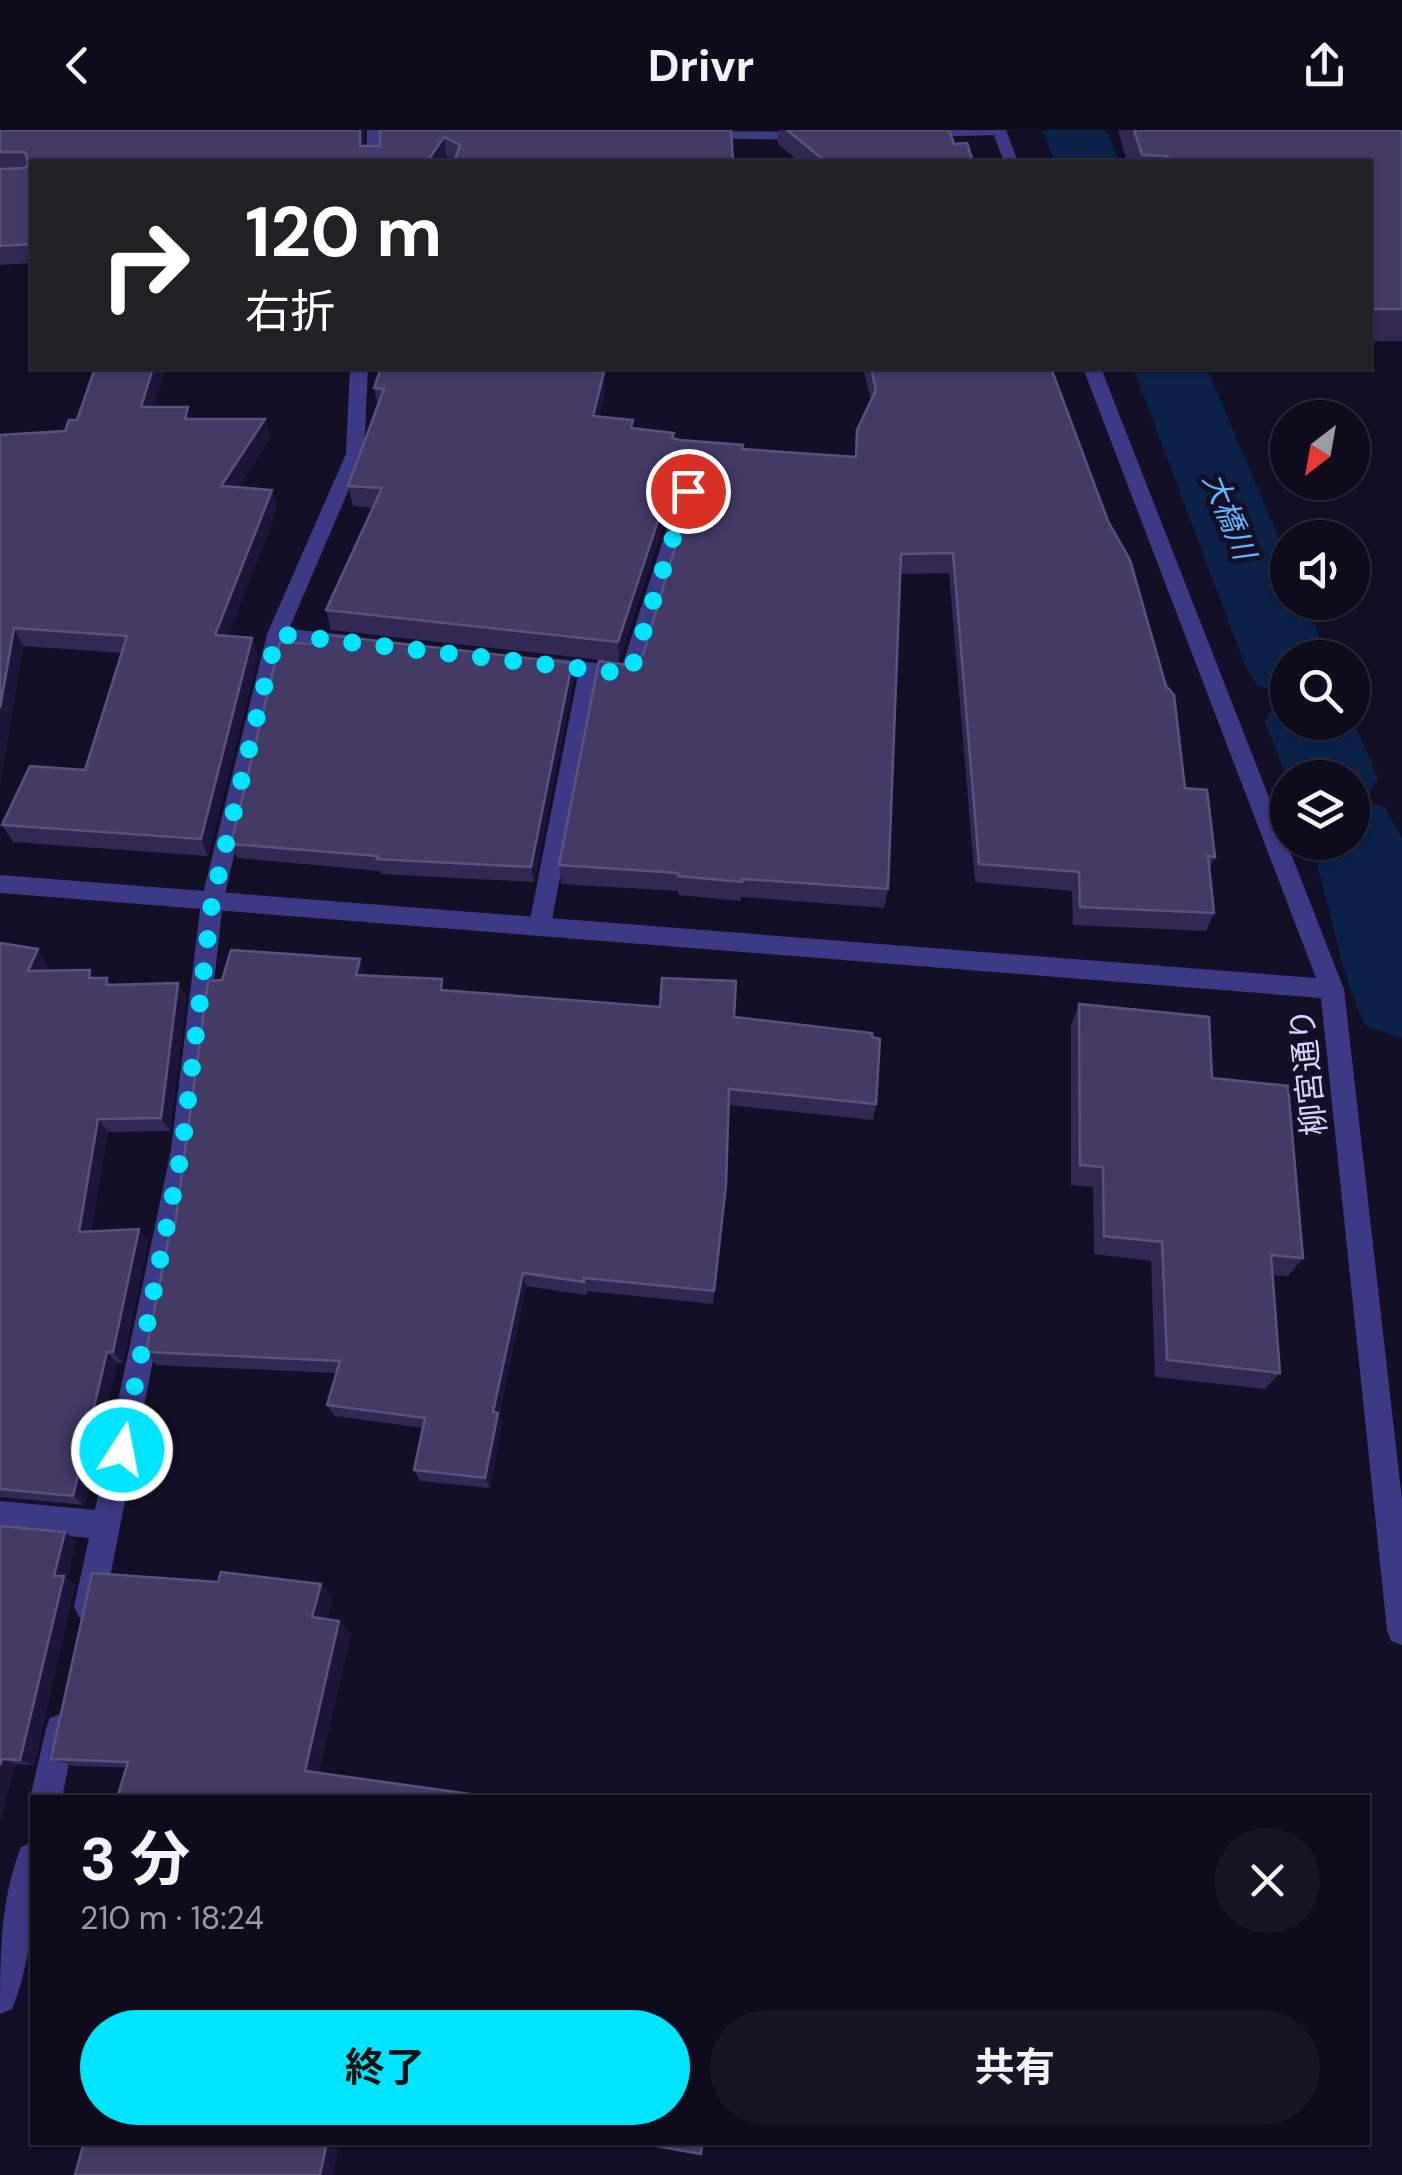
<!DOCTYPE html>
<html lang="ja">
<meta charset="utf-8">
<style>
:root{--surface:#0e0b1c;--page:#171425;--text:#f1f3f6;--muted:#9b9ba3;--line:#2e2b3b;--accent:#00e5ff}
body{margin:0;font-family:"DM Sans","Noto Sans JP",sans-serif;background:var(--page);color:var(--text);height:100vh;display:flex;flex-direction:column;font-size:38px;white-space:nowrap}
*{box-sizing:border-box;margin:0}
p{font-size:32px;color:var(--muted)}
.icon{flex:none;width:55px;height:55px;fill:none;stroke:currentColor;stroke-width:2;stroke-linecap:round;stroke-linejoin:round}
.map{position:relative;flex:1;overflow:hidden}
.side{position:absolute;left:30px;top:1665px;width:1340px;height:350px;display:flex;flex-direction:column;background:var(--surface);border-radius:0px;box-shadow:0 2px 8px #0004,0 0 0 2px var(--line)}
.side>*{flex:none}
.top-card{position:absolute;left:30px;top:30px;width:1342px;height:210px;border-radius:0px;box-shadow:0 2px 8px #0004,0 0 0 2px var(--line);background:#202124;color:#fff;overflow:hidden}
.needle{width:65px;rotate:211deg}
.fabs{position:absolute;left:1270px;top:270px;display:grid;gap:20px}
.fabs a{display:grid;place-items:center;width:100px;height:100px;border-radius:50%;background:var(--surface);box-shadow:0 2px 8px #0004,0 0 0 2px var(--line);font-size:50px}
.pin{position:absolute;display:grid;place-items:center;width:85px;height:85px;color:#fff;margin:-42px;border:5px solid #fff;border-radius:50%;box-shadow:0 2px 10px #0007}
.me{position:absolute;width:110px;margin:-55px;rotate:11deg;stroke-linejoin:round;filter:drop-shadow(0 0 8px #0008)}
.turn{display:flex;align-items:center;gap:35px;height:210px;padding:0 50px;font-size:45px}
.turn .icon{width:130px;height:130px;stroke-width:2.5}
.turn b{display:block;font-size:70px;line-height:85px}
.round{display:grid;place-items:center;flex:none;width:105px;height:105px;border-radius:52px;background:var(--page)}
.overview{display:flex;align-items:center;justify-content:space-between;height:170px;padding:0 50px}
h1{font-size:60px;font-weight:700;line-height:75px}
.button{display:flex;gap:20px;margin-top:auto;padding:20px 50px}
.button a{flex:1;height:115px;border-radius:60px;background:var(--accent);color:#111;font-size:40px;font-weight:700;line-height:115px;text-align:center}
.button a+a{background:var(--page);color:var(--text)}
header{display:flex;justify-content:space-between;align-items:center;height:130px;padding:0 50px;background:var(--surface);font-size:45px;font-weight:700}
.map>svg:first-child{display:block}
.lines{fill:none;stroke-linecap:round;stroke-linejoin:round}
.river{fill:#0c2248;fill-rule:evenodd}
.minor{fill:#3d3a85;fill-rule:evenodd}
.tertiary{fill:#3d3a85;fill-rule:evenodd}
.wall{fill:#312854}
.shaded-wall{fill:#1d163a}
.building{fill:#433a66;stroke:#5a527e;stroke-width:2.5}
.route{stroke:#00e5ff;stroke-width:18;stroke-dasharray:0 32.4}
.labels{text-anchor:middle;stroke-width:10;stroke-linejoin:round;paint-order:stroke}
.far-water-label{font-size:30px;font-style:italic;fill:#62b6ff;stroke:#130f26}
.street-label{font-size:32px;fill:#d9d4ff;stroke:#130f26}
</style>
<header><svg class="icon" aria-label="back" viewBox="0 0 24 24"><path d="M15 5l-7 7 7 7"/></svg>Drivr<svg class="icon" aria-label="share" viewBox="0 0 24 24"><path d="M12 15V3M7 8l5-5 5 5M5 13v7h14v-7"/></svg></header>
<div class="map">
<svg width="1402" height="2045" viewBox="0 0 1402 2045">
<rect width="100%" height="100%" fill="#130f26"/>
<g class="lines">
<g class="river">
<polygon points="1042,0 1106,0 1120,32 1055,32"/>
<polygon points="1133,238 1207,238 1288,430 1288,472 1305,472 1328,528 1288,528 1288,565 1257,556 1245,535"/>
<path d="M1288,567v25h64v-4l26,60 -13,23 20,6 17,32v199l-36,-12c-29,-57 -34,-124 -57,-184h43v-64l-64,2 -23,-58 13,-23z"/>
</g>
<g class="minor">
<polygon points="367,0 381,0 381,32 366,32"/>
<polygon points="914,0 1006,0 1006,1 999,5 919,7 914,6"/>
<polygon points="694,1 809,2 816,6 809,10 699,8 694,7"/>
<polygon points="350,238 368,238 364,324 289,499 348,505 358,512 348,519 285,512 223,772 195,1020 104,1477 99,1487 89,1492 79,1487 74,1477 89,1408 0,1399 0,1371 95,1380 171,1020 201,772 267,504 346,324"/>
<polygon points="688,355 697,361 640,544 630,551 598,547 551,795 548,801 532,801 529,795 578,545 542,541 532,534 542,527 622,536 679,361"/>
<polygon points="61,1584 72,1588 76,1599 62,1668 32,1668 32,1673 30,1668 46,1599 50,1588"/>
<path d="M32,1712c4,55 1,115 -20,167l-12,5c0,-57 0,-114 21,-167z"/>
</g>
<g class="tertiary">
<polygon points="992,0 1006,0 1018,32 1004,32"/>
<polygon points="1083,238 1101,238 1344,859 1402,1370 1402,1515 1391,1511 1387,1500 1321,868 0,763 0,745 1316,848"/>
</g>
</g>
<g class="wall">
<polygon points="0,0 364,0 364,16 380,16 380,0 731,0 455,30 446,26 32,32 32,133 0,135"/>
<polygon points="778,0 949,0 954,14 973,32 800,32 778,14"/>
<polygon points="1118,0 1402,0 1402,211 1370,211 1370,32 1127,32"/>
<polygon points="95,238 166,238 153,277 192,289 265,289 270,308 238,358 272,360 277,379 228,506 252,508 258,526 208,726 13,712 2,695 85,640 122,523 23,516 0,654 0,305 65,301 77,290"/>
<polygon points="381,238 589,238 589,241 605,263 599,287 633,298 680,310 743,319 855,327 857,300 871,270 863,238 1051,238 1185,658 1215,727 1209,739 1214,783 1206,801 1073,795 1072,761 975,752 949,443 901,444 888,759 884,778 741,767 741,771 678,765 678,761 561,754 559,735 628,535 643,525 694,355 686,352 675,360 619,532 331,500 326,480 373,378 353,376 348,356 378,276 374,258"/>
<polygon points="572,533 574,548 534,752 381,744 380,741 237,728 231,714"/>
<polygon points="0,813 47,835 45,841 95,848 107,848 111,855 178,853 186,868 170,1001 108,1002 91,1102 139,1099 148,1112 123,1233 117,1233 84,1375 0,1367"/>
<polygon points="360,829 365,845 445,860 734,888 876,974 873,990 729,975 725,1070 713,1174 587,1161 586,1165 526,1156 499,1286 502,1294 490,1358 420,1351 414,1340 423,1298 335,1286 327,1275 336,1243 156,1235 146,1222 175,1095 222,850"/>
<polygon points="1079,874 1212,948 1303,1128 1288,1146 1273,1145 1280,1243 1265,1259 1155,1247 1151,1131 1094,1124 1093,1057 1071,1055 1071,896"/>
<polygon points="0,1396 76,1410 67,1449 75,1454 34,1635 15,1634 0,1691"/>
<polygon points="333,1467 327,1489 339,1491 351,1503 319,1643 73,1636 51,1629"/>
</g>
<g class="shaded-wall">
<polygon points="360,0 364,0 363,32 360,16"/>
<polygon points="444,7 446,26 442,32 427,32"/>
<polygon points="153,238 166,238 147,296 141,277"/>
<polygon points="604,242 605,263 594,307 593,286"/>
<polygon points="265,289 270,308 227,375 221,356"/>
<polygon points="686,331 686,352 675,360 619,532 618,512 675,339"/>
<polygon points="272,360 277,379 222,524 215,505"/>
<polygon points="14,498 23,516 0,654 0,578"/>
<polygon points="252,508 258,526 208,726 201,709"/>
<polygon points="572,533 574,548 534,752 531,737"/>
<polygon points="38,819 47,835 37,856 28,841"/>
<polygon points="360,829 366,846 356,845"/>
<polygon points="178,853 186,868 170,1001 161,988"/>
<polygon points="98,989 108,1002 89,1115 79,1102"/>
<polygon points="726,1055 725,1070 713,1174 714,1161"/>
<polygon points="139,1099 148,1112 123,1233 113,1222"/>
<polygon points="523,1143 526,1156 499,1286 502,1294 490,1358 485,1348 493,1282"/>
<polygon points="107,1222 117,1233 84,1375 73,1366"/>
<polygon points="65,1402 76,1410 67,1449 75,1454 34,1635 20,1630 54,1446"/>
<polygon points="321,1454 333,1467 324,1499 312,1487"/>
<polygon points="339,1491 351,1503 318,1648 305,1641"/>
<polygon points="2,1629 15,1634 0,1691 0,1635"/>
<polygon points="327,2012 340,2012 333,2045 320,2045"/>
</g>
<g class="building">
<polygon points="0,0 360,0 360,16 380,16 380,0 731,0 733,32 454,32 460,15 444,7 427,32 32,32 32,114 0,116 0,39 25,38 29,34 25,22 0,22"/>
<polygon points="787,0 949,0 954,14 967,13 973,32 825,31"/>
<polygon points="1134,0 1402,0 1402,179 1370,179 1370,32 1169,32 1167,26 1142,25"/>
<polygon points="95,238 153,238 141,277 188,277 185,289 265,289 221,356 272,360 215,505 252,508 201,709 2,695 30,636 85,640 127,506 14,498 0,578 0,305 65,301 69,290 77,290"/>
<polygon points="381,238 584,238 584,240 604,242 593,286 633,290 631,298 674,303 672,308 680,310 743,315 742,319 856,327 857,300 876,260 871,238 1051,238 1108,391 1130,430 1166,556 1174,565 1185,658 1207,660 1215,727 1208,726 1214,783 1080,777 1079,742 979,734 953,423 901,424 888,759 742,749 742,752 678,746 678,743 559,735 599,531 628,535 643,525 699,337 686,331 675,339 618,512 326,480 382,358 348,356 384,259 374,258"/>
<polygon points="318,504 572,533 531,737 377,729 378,726 231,714 280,512 313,514"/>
<polygon points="0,813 38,819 28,841 90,840 89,848 107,848 106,855 178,853 161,988 98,989 79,1102 139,1099 113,1222 107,1222 73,1366 0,1359"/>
<polygon points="231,820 360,829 356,845 442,849 441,860 660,877 662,848 736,851 734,887 872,903 872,907 880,909 876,974 729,959 726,1055 714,1161 584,1148 584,1152 523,1143 493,1282 498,1283 485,1348 414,1340 425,1288 327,1275 340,1231 146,1222 171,1096 175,1095 208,851 222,850"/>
<polygon points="1079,874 1209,887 1212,948 1288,956 1303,1128 1271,1125 1280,1243 1167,1230 1162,1112 1104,1106 1103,1037 1080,1035"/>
<polygon points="0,1396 65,1402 54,1446 64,1446 20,1630 2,1629 0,1635"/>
<polygon points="221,1442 321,1454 312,1487 339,1491 305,1641 499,1668 117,1668 128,1632 51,1629 92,1443 218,1452"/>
<polygon points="84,2012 327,2012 320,2045 75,2045"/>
<polygon points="634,2012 702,2012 701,2024"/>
</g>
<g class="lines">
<polyline class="route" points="122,1320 182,1020 212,772 277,504 630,544 688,361"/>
</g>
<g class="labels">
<g class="far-water-label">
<text transform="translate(1229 386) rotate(68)" y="10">大橋川</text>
</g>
<g class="street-label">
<text transform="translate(1308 942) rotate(-96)" y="11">柳宮通り</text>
</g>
</g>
</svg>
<div class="fabs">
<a><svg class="needle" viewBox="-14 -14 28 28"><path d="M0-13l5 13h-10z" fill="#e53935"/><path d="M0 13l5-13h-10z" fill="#9b9ba3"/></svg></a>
<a><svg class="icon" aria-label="sound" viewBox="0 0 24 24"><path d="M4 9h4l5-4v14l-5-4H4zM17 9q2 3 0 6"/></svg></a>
<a><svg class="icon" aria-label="search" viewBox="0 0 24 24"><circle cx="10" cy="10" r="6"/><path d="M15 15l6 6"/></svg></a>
<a><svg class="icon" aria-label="layers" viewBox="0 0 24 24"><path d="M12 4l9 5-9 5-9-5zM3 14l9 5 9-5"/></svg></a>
</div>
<div class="pin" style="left:688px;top:361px;background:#d93025"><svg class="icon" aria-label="arrive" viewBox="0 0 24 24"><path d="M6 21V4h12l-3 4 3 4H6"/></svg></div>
<svg class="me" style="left:122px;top:1320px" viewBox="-20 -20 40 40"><circle r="17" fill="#00e5ff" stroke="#fff" stroke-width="3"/><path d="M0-11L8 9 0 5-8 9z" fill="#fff"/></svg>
<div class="top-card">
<div class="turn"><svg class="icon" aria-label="right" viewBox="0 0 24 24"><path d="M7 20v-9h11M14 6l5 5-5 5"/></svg><div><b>120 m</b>右折</div></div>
</div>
<section class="side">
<div class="overview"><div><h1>3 分</h1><p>210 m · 18:24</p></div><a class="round"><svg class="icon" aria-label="close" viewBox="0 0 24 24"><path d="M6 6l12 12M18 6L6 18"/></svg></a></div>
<div class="button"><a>終了</a><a>共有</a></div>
</section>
</div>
